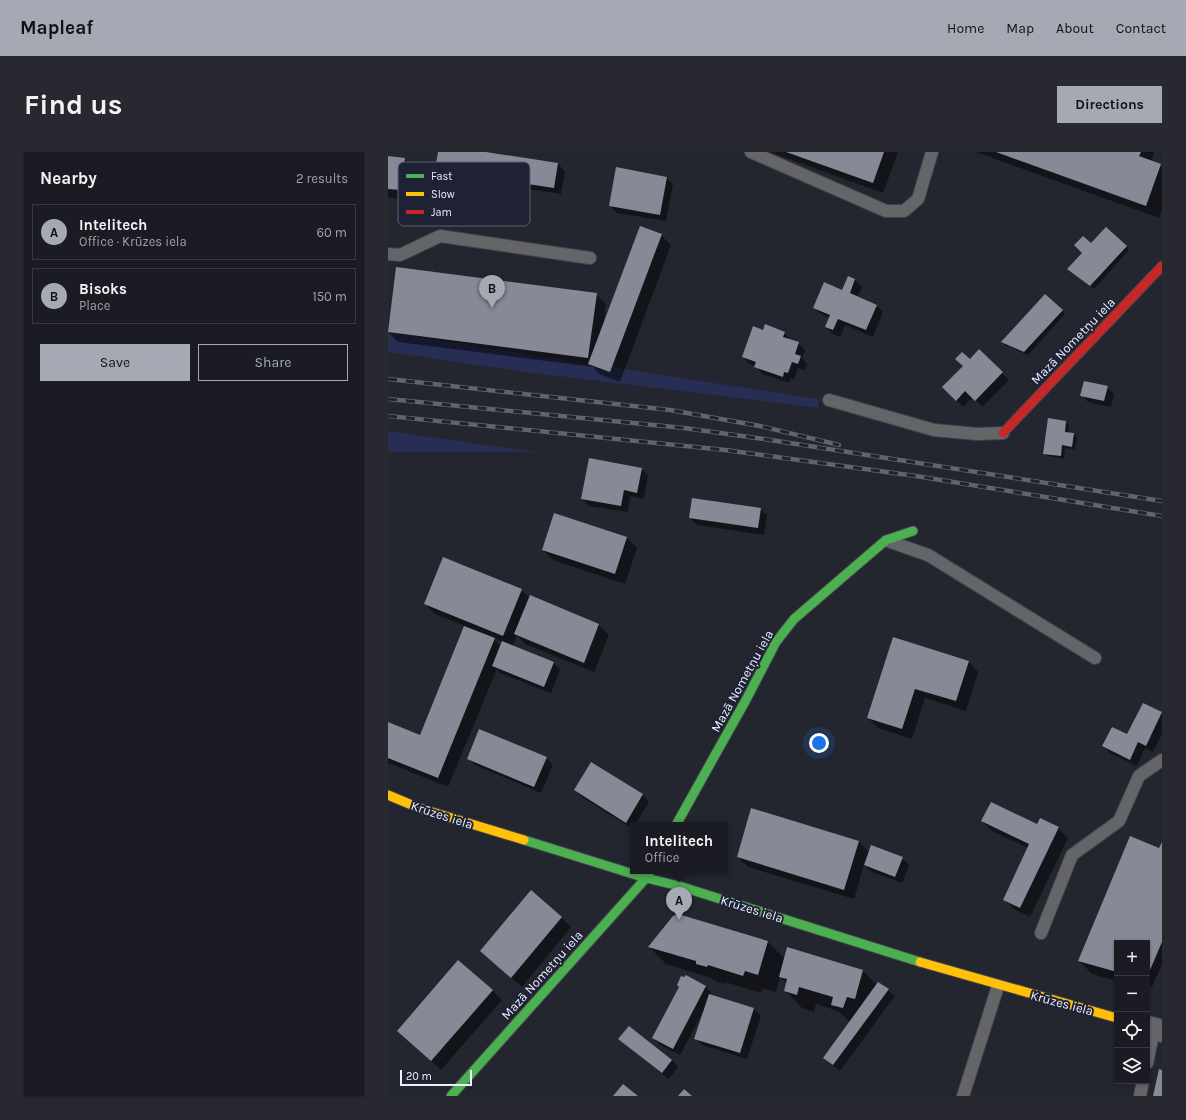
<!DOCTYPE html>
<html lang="en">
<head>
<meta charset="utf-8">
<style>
	:root { --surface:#1b1c23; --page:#282930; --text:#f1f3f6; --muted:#a0a1a6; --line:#393a41; --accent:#a6a9b4 }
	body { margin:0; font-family:Karla,sans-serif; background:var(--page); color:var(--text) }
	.controls { position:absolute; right:12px; bottom:12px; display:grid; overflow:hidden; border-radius:0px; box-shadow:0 1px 3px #0004 }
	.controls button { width:36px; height:36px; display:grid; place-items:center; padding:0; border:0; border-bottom:1px solid var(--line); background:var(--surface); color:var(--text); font:20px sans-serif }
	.scale { position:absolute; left:12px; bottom:10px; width:72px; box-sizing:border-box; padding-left:4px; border:2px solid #eceffc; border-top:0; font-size:11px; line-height:14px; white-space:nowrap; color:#eceffc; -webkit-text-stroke:3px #1f2234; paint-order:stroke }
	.you { position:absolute; left:431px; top:591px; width:14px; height:14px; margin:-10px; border:3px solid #fff; border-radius:50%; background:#1a73e8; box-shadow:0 0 0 6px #1a73e833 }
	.badge { display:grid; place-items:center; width:26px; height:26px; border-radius:50%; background:var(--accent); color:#111; font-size:13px; font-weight:700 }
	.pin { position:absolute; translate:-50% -33px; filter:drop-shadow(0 1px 2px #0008) }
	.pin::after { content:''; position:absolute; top:21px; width:14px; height:12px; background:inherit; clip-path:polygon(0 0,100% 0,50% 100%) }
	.popup { position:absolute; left:242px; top:670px; width:98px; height:52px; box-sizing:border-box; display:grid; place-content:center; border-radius:0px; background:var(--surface); filter:drop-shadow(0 1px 3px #0005); font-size:13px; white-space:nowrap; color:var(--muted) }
	.popup b { font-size:15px; color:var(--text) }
	.popup::after { content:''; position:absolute; left:50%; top:100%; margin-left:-8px; border:8px solid transparent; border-top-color:var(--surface) }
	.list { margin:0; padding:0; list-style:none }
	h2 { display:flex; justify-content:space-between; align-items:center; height:52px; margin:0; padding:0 16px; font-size:17px }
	h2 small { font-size:13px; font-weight:400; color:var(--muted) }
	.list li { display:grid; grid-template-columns:26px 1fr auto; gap:12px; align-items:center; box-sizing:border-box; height:56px; margin:0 8px 8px; padding:0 8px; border:1px solid var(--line); border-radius:0px }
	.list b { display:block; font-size:15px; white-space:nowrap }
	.list p { margin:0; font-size:13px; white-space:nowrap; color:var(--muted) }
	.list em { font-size:13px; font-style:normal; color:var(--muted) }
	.actions { display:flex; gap:8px; padding:12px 16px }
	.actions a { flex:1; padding:9px 0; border:1px solid var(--accent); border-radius:0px; text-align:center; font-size:14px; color:var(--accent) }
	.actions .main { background:var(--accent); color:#111 }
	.icon { flex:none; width:22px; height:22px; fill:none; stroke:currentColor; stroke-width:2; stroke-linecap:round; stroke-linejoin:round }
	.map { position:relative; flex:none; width:774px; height:944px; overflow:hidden; border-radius:0px }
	header { display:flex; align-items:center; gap:24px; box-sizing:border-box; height:56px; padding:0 20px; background:var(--accent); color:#111 }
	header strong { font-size:19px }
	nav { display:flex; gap:22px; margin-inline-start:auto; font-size:14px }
	.intro { display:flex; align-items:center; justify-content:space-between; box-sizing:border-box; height:96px; padding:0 24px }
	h1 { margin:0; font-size:28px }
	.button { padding:10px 18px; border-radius:0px; background:var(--accent); color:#111; font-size:14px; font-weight:700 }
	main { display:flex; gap:24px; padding:0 24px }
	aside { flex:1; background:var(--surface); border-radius:0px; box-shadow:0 1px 3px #0004 }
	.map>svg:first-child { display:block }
	.green { fill:#282d54 }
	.shadow { fill:#0007; fill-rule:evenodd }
	.building { fill:#868996 }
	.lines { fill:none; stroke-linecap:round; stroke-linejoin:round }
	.lane-casing { stroke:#41434b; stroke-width:14 }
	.street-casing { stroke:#41434b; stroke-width:24 }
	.fast-casing { stroke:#41434b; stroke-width:11 }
	.slow-casing { stroke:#41434b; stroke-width:11 }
	.jam-casing { stroke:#41434b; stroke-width:11 }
	.lane { stroke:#646569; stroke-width:12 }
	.street { stroke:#646569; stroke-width:22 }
	.fast { stroke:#4caf50; stroke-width:9 }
	.slow { stroke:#ffc107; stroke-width:9 }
	.jam { stroke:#c62828; stroke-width:9 }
	.rail-casing { stroke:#63646a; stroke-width:4.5 }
	.rail { stroke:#1f2234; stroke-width:3; stroke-dasharray:9; stroke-linecap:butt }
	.labels { text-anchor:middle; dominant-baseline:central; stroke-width:4; stroke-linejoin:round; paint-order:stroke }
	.street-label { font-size:13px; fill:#eceffc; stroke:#1f2234 }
	.key { fill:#1f2234; stroke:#5c6070; stroke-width:1 }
	.key-label { font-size:11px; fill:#eceffc }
</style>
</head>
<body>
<header>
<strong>Mapleaf</strong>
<nav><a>Home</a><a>Map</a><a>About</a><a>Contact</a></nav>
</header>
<div class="intro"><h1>Find us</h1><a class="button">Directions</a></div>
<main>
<aside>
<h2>Nearby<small>2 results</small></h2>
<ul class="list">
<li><span class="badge">A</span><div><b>Intelitech</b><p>Office · Krūzes iela</p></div><em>60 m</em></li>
<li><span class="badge">B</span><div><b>Bisoks</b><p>Place</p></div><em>150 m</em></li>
</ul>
<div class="actions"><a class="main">Save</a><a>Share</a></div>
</aside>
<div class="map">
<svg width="774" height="944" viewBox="0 0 774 944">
	<rect width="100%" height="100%" fill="#24262f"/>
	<g class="green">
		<path d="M0,180L200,212L222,220L225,213L234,217L430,247L431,256L138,220L0,200Z"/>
		<path d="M0,279L141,299L175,300H0Z"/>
	</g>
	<g class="shadow">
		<path d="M51,0H92L170,12L177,19L173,42L88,29L87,28L86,30L55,24L48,18Z"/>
		<path d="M382,0H510L495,41Z"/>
		<path d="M588,0H766L763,10L774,15V58L771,66Z"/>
		<path d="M0,5L16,7L26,17L22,48L0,45Z"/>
		<path d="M278,25L285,32L278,69L229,61L222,54Z"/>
		<path d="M718,76L741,98L706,137L684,120L703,92Z"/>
		<path d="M273,83L283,93L232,230L211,222L205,215L10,190L0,180L208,142L218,152L216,170Z"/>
		<path d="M460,125L467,128L474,135L469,145L489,154L495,160L485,185L457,173L452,185L445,182L438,175L442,166L433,162L426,156L454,139Z"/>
		<path d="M657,144L677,162L640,203L617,193L614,190Z"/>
		<path d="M376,179L396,181L403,188L410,191L417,198L414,206L419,212L417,218L410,216L406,228L403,226L401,231L374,222L368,214L361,212L355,205Z"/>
		<path d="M591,199L621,228L594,255L585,245L575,255L555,235Z"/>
		<path d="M719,235L726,242L723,255L700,250L694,243Z"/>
		<path d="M678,270L681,273L680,281L685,282L689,285L687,298L677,296L676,307L660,304L656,301Z"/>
		<path d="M253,317L260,323L256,347L242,344L240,360L201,354L194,347Z"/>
		<path d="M372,357L379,363L376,383L309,373L302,366Z"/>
		<path d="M167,362L239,386L249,396L237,432L165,408L155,398Z"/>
		<path d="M133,438L142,446V444L211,473L221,483L206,520L137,492L129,484L124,495L166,511L172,518L163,541L112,521L109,517L60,635L0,611V571L33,584L77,474L47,462L37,452ZM105,486L115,490L113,494Z"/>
		<path d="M506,486L580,509L590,520L578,559L537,546L524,587L490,576L480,566Z"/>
		<path d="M755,552L774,562V582L765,600L757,596L749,614L722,601L716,594L740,583Z"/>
		<path d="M80,606H158L165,613L153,641L87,613Z"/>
		<path d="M203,611L255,643L261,650L247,673H245V677L194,645L187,638Z"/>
		<path d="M594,669L670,676L680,686L642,765L626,757L616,747L640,696L604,679Z"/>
		<path d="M470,689L482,701L514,706L521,713L514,731L484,720L476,713L466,747L360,715L350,705Z"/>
		<path d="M774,692V812L764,835L759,834V791H729V829L704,822L691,809Z"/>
		<path d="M173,765L183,775L134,835L93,799Z"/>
		<path d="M380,790L397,807L400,797L475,819L489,833L500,838L507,844L452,919L436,906L462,870L450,859L428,852L426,860L414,856L397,838L399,831L392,825L388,840L374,836L373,841L337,830V832L327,829L323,826L278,812L261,795Z"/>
		<path d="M298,825L318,835L324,842L323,844L366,857L373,864L359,907L314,893L308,886L315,860L292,903L272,893L266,886Z"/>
		<path d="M104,838L114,848L53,918L10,879Z"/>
		<path d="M231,887L284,908L290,915L281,927Z"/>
	</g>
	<g class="building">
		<path d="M50,0H98L170,11L166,36L81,23L82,8L80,24L47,18Z"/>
		<path d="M398,0H496L485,31Z"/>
		<path d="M608,0H753L751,4L773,12L758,54Z"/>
		<path d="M0,4L17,6L12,38L0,37Z"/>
		<path d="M228,15L279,25L272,63L221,54Z"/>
		<path d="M252,74L274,82L222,220L200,212Z"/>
		<path d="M718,75L739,94L702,134L679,117L694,101L686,93L695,84L703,91Z"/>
		<path d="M8,115L209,141L200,206L0,180Z"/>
		<path d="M460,124L467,127L462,141L489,153L478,178L450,167L445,178L437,175L442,163L425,156L436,130L454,138Z"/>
		<path d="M657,142L675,158L636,200L613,190Z"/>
		<path d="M377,172L397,180L395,185L411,190L407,202L413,204L410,212L404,210L400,221L396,220L395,225L366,215L368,210L354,205L365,174L375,178Z"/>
		<path d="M591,197L615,220L587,249L577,239L568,249L554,235L575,214L567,207L574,200L582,207Z"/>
		<path d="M696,229L720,234L716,249L692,244Z"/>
		<path d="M660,266L678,269L677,280L686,281L684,295L674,293L673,304L655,302Z"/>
		<path d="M201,306L254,316L249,341L236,338L233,354L193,347Z"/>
		<path d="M304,346L373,356L370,376L301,366Z"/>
		<path d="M166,361L239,385L227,422L154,398Z"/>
		<path d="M55,405L134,437L115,484L36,452Z"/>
		<path d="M142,443L211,472L196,511L126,482Z"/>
		<path d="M76,474L107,486L50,626L0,606V570L32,583Z"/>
		<path d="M505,485L581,509L568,549L527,537L514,577L479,566Z"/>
		<path d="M114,489L166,510L156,535L104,514Z"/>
		<path d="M755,551L774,560L758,594L750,590L742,608L714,594L724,575L739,582Z"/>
		<path d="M91,577L159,605L146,635L79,607Z"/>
		<path d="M203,610L255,642L238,671L186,638Z"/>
		<path d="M603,650L649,672L652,666L671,675L632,756L615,748L641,692L593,669Z"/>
		<path d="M363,656L471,689L456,738L349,705Z"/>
		<path d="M742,684L771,696L774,690V790L759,825V791H729V820L690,809Z"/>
		<path d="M483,693L515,705L507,725L476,713Z"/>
		<path d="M143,738L174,765L123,826L92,799Z"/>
		<path d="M290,762L380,789L370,823L357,819L355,824L320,813L319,815L308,812V809L260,795L285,764Z"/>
		<path d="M399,795L475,818L467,847L459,845L455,856L443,853L445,845L411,835L409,843L396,839L399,827L391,825Z"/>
		<path d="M70,808L105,838L43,909L9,879Z"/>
		<path d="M298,823L318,834L285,897L264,886L291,835L289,833L293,824L296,825Z"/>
		<path d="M490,830L501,837L445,913L435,906Z"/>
		<path d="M321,842L366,856L352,901L306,887Z"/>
		<path d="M241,874L284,908L274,921L230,887Z"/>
		<path d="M771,917L774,918V944H765Z"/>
		<path d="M235,932L250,944H225Z"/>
		<path d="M296,937L304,944H290Z"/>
	</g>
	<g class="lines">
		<g class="lane-casing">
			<g id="lane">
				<path d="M363,0L498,59H516L530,47L544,0"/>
				<path d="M0,102L12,103L52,84L202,106"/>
				<path d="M441,248L546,278L589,282L615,281"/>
				<path d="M500,389L540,403L707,506"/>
				<path d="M653,781L684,703L731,669L751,624L774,608"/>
				<path d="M759,911L766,877"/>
				<path d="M575,944L610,834"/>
				<path d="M752,944L755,929"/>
			</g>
		</g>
		<g class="street-casing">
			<path id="street" d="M759,875L774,879"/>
		</g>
		<g class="fast-casing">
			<g id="fast">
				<path d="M288,673L359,546L388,490L406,467L498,388L525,379"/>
				<path d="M136,688L258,726L291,734L532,810"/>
				<path d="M63,944L258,726L262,719"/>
			</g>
		</g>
		<g class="slow-casing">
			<g id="slow">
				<path d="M0,643L31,656L136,688"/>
				<path d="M532,810L729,866"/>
			</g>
		</g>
		<g class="jam-casing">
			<path id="jam" d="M615,281L774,114"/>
		</g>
		<use href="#lane" class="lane"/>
		<use href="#street" class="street"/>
		<use href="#fast" class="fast"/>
		<use href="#slow" class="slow"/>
		<use href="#jam" class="jam"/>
		<g class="rail-casing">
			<g id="rail">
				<path d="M0,227L282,258L372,274L451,293"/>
				<path d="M0,247L296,276L376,287L774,349"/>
				<path d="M0,264L337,298L528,324L774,364"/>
			</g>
		</g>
		<use href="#rail" class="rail"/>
	</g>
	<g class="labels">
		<g class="street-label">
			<text transform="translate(685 189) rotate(-46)">Mazā Nometņu iela</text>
			<text transform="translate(354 529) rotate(-61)">Mazā Nometņu iela</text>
			<text transform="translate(54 663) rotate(18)">Krūzes iela</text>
			<text transform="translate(364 757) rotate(17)">Krūzes iela</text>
			<text transform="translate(154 823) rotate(-48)">Mazā Nometņu iela</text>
			<text transform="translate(674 851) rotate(15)">Krūzes iela</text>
		</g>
	</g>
	<rect x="10" y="10" width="132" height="64" rx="6" class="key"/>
	<rect x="18" y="22" width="18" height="4" fill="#4caf50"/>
	<rect x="18" y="40" width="18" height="4" fill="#ffc107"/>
	<rect x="18" y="58" width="18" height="4" fill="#c62828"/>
	<g class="key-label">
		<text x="43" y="28">Fast</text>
		<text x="43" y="46">Slow</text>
		<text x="43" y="64">Jam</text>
	</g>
</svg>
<div class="controls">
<button>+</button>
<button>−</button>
<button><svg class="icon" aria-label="locate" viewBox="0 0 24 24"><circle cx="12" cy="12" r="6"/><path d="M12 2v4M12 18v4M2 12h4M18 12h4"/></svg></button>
<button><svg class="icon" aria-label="layers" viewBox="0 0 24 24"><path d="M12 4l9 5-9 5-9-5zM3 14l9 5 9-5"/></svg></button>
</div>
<div class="scale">20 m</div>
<div class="you"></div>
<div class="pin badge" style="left:291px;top:768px">A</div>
<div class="popup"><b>Intelitech</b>Office</div>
<div class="pin badge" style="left:104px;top:156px">B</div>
</div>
</main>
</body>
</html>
